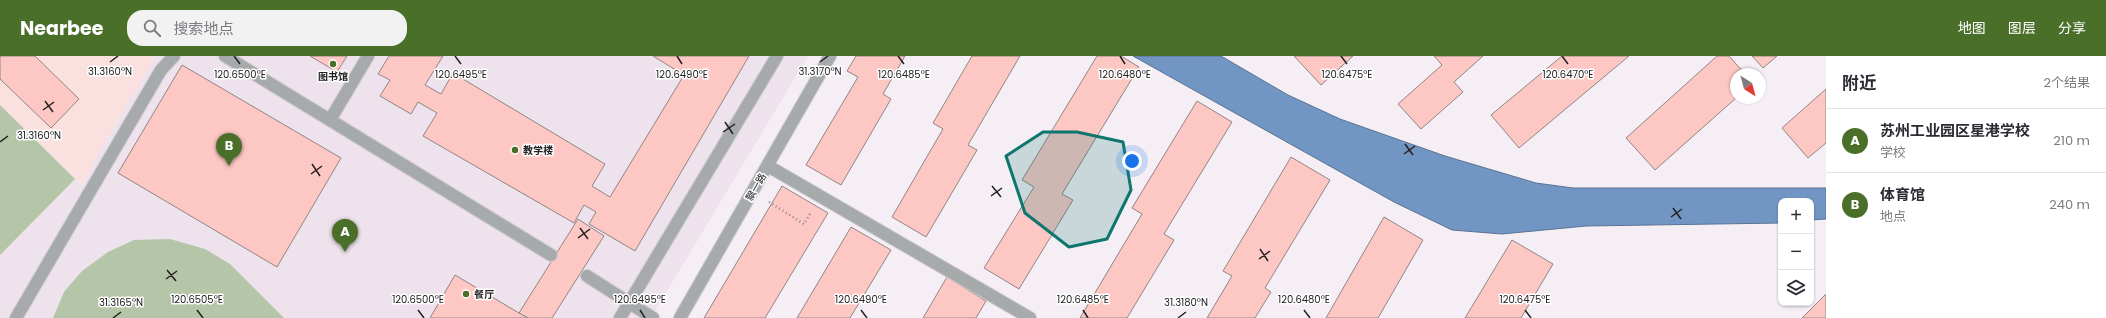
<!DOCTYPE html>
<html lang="zh">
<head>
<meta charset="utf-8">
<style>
	:root { --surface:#fff; --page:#f2f2f3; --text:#2b2b33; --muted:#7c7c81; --line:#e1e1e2; --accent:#4a6f29 }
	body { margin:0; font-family:Poppins,"Noto Sans SC",sans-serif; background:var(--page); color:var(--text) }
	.controls { position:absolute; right:12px; bottom:12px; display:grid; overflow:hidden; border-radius:8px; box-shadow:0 1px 3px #0004 }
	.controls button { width:36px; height:36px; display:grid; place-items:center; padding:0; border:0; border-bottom:1px solid var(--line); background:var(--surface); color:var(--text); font:20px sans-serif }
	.compass { position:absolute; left:1730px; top:12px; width:36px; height:36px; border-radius:50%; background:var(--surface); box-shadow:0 1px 3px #0004; rotate:144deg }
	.you { position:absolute; left:1132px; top:105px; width:14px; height:14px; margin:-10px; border:3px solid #fff; border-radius:50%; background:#1a73e8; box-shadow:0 0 0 6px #1a73e833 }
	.badge { display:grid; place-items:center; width:26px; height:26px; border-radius:50%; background:var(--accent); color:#fff; font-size:13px; font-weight:700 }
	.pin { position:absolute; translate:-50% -33px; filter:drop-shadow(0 1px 2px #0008) }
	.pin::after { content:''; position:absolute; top:21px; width:14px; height:12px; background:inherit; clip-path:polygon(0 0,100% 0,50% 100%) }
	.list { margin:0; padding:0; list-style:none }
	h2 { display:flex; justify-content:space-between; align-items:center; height:52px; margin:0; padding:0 16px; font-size:17px }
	h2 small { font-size:13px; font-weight:400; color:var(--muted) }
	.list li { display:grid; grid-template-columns:26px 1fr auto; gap:12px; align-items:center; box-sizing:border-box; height:64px; padding:0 16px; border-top:1px solid var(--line) }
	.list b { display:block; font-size:15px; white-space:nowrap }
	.list p { margin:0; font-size:13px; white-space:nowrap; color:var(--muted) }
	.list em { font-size:13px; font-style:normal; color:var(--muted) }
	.icon { flex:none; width:22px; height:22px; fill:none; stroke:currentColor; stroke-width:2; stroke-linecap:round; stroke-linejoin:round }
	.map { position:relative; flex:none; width:1826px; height:262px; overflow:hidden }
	header { display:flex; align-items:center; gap:24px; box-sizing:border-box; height:56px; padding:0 20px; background:var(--accent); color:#fff }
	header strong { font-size:19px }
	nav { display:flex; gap:22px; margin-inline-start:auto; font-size:14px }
	.search { width:280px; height:36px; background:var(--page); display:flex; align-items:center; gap:10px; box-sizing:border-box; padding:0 14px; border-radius:16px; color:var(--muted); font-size:15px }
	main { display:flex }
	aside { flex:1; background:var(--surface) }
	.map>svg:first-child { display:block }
	.commercial { fill:#fbe0e0 }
	.built { fill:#eee2ed }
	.green { fill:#b4c6a7 }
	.water { fill:#7296c3; stroke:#5a7393 }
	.building { fill:#fdc7c3; stroke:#8f8685 }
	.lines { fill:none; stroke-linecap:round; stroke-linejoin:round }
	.service-casing { stroke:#cfcacf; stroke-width:14 }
	.minor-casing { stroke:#cfcacf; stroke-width:14 }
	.tertiary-casing { stroke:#cfcacf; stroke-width:14 }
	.path { stroke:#8d898d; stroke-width:2.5; stroke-dasharray:1 3; stroke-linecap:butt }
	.service { stroke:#a6aaab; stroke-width:12 }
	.minor { stroke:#a6aaab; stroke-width:12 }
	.tertiary { stroke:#a6aaab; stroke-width:12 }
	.marked { fill:#0f766e; fill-opacity:0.2; stroke:#0f766e; stroke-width:3; stroke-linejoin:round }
	.ticks { fill:none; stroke:#222022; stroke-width:1.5 }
	.poi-dot { fill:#4a6f29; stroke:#fff; stroke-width:1.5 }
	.labels { text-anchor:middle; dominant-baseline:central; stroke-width:3; stroke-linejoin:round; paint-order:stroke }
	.poi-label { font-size:10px; font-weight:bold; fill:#222022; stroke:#fff; text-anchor:start }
	.street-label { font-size:10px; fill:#222022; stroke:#fff }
	.ticks-label { font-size:10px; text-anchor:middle; fill:#222022; stroke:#fff; stroke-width:3; stroke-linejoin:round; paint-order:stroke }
</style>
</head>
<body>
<header>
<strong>Nearbee</strong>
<div class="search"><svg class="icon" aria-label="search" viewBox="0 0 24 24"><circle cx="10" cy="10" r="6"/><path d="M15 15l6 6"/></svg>搜索地点</div>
<nav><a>地图</a><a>图层</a><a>分享</a></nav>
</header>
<main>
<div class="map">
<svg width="1826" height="262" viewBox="0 0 1826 262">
	<rect width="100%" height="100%" fill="#f5eff5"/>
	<path class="commercial" d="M0,0H156L116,67L82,129L0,49Z"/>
	<path class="built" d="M156,0H808L651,262H0V49L82,129L116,67Z"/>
	<g class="green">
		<path d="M0,49L75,123L0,199Z"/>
		<path d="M170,183L205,193L230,208L284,262H53L64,236L82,215L108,196L134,184Z"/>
	</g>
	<path class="water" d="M1133,0H1221L1288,39L1340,63L1445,100L1536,127L1573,132H1826V163L1811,164V145H1781V167L1586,170L1502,178L1452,174L1394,146Z"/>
	<g class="building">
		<path d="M0,0H35L79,43L51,72L0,23Z"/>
		<path d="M310,0H347L337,16Z"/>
		<path d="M389,0H443L425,29L441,38L453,17L605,108L592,130L610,141L684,19L653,0H749L635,195L589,168L596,156L584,149L574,167L423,80L437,57L418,46L411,58L380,40L390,24L378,18Z"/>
		<path d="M856,0H905L883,38L891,43L841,129L806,109L858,21L847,15Z"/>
		<path d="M972,0H1020L968,89L977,94L926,181L892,161L943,73L933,67Z"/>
		<path d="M1097,0H1121L1139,11L1062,138L1073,144L1019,233L984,212L1034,131L1022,124Z"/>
		<path d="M1294,0H1353L1321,29Z"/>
		<path d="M1434,0H1483L1454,26L1463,36L1421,73L1398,48L1442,9Z"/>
		<path d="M1562,0H1629L1519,92L1491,59Z"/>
		<path d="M1717,0H1729L1745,18H1736V42L1655,114L1626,82Z"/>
		<path d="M1752,0H1777L1763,12Z"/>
		<path d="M182,9L341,102L277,211L118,117Z"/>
		<path d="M1826,33V87L1808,102L1782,72Z"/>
		<path d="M1197,45L1232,66L1164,178L1174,184L1127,262H1080L1142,158L1132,152Z"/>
		<path d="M1291,101L1330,124L1265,232L1271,236L1255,262H1207L1232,220L1223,215Z"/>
		<path d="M782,130L828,157L765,262H704Z"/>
		<path d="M1384,161L1423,184L1378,262H1326Z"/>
		<path d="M578,163L604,180L552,262H528L519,257Z"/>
		<path d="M851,171L891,194L850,262H797Z"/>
		<path d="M1512,184L1553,208L1521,262H1465Z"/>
		<path d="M455,219L519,257L528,262H430Z"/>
		<path d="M947,221L986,245L976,262H923Z"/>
		<path d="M1826,238V262H1802Z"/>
	</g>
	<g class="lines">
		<g class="service-casing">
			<g id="service">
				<path d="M225,0L551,199"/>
				<path d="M330,64L368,0"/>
				<path d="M587,220L653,262"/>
				<path d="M16,262L161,14L174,0"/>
				<path d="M620,262L777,0"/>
			</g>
		</g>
		<g class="minor-casing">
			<path id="minor" d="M768,110L1030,262"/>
		</g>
		<g class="tertiary-casing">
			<path id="tertiary" d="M680,262L830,0"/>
		</g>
		<path class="path" d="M769,146L804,168L811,156"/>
		<use href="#service" class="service"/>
		<use href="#minor" class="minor"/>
		<use href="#tertiary" class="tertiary"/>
	</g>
	<path class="marked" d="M1043,76H1077L1123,86L1131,134L1107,183L1069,191L1025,157L1006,100Z"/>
	<path class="ticks" d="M234,0L240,8M455,0L461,8M677,0L682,8M898,0L904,8M1120,0L1125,8M1341,0L1347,8M1562,0L1568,8M110,6L118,0M820,6L828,0M45,45L53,56M43,54L54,46M725,66L733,78M723,76L735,68M0,86L8,80M1405,88L1413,99M1404,98L1415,90M312,108L320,120M311,118L322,110M992,130L1001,141M991,140L1002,132M1673,152L1681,163M1671,161L1682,153M580,172L588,183M578,182L590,173M1260,193L1268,205M1259,203L1270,195M167,214L176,225M166,223L177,215M197,254L203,262M418,254L424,262M640,254L645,262M861,254L867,262M1083,254L1088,262M1304,254L1310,262M1525,254L1531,262M113,262L121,256M1178,262L1186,256"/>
	<g class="poi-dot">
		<circle cx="333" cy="8" r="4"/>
		<circle cx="515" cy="94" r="4"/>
		<circle cx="466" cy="238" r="4"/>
	</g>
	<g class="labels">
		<g class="poi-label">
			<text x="333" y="20" text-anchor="middle">图书馆</text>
			<text x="523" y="94">教学楼</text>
			<text x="474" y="238">餐厅</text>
		</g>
		<g class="street-label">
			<text transform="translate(756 131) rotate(-60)">飘一路</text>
		</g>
	</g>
	<g class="ticks-label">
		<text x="820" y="19">31.3170°N</text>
		<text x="110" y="19">31.3160°N</text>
		<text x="240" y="22">120.6500°E</text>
		<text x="461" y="22">120.6495°E</text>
		<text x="682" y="22">120.6490°E</text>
		<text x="904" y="22">120.6485°E</text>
		<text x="1125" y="22">120.6480°E</text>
		<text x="1347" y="22">120.6475°E</text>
		<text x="1568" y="22">120.6470°E</text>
		<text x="39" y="83">31.3160°N</text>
		<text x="640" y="247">120.6495°E</text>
		<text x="1304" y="247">120.6480°E</text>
		<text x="1525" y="247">120.6475°E</text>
		<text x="197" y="247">120.6505°E</text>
		<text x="418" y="247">120.6500°E</text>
		<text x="861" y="247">120.6490°E</text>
		<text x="1083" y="247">120.6485°E</text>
		<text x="121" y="250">31.3165°N</text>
		<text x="1186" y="250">31.3180°N</text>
	</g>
</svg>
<div class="controls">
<button>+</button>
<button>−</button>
<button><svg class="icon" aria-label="layers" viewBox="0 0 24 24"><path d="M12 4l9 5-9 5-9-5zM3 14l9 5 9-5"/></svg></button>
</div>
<svg class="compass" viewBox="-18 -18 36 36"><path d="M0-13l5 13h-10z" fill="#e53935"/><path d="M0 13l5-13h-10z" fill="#7c7c81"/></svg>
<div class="you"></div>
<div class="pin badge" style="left:345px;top:196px">A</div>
<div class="pin badge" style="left:229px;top:110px">B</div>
</div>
<aside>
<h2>附近<small>2个结果</small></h2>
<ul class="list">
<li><span class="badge">A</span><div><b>苏州工业园区星港学校</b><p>学校</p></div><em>210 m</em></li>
<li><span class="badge">B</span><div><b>体育馆</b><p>地点</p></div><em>240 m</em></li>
</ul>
</aside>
</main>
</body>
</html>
